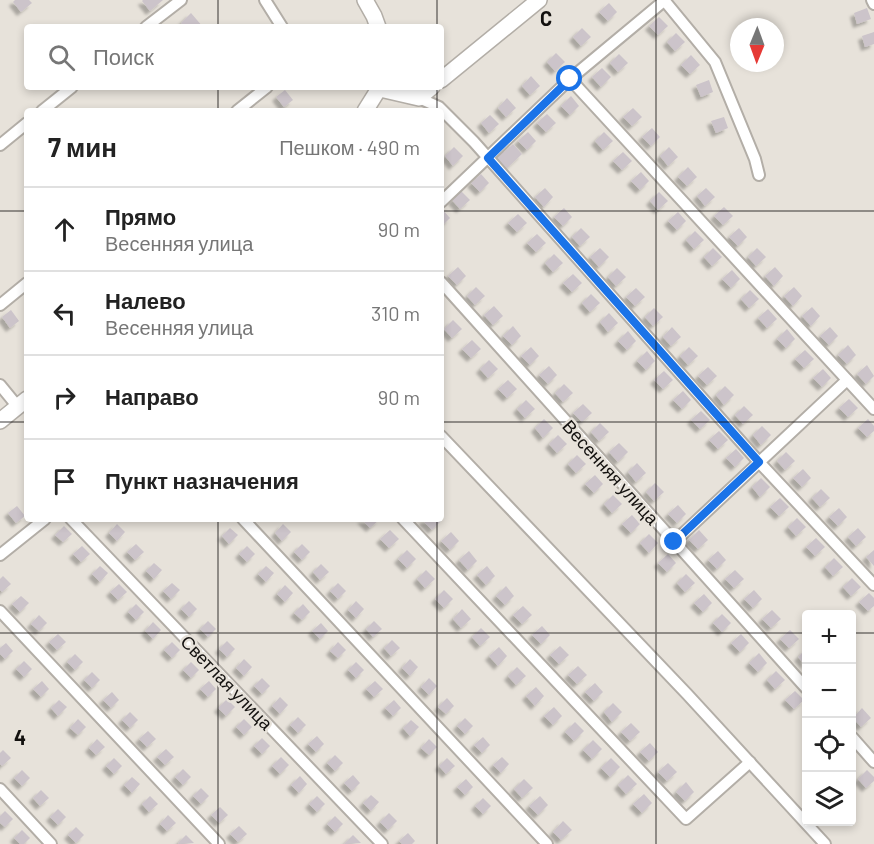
<!DOCTYPE html>
<html lang="ru">
<head>
<meta charset="utf-8">
<style>
	:root { --surface:#fff; --page:#f6f6f6; --text:#222; --muted:#767676; --line:#e0e0e0 }
	body { margin:0; font-family:Barlow,sans-serif; background:var(--page); color:var(--text) }
	.controls { position:absolute; right:18px; bottom:18px; display:grid; overflow:hidden; border-radius:6px; box-shadow:0 3px 9px #0003 }
	.controls button { width:54px; height:54px; display:grid; place-items:center; padding:0; border:0; border-bottom:2px solid var(--line); background:var(--surface); color:var(--text); font:30px sans-serif }
	.compass { position:absolute; left:730px; top:18px; width:54px; height:54px; border-radius:50%; background:var(--surface); box-shadow:0 3px 9px #0003; rotate:181deg }
	.stop { position:absolute; width:18px; height:18px; margin:-14px; border:4px solid #1a73e8; border-radius:50%; background:#fff }
	.stop.end { background:#1a73e8; border-color:#fff; box-shadow:0 2px 6px #0008 }
	.list { margin:0; padding:0; list-style:none }
	h2 { display:flex; justify-content:space-between; align-items:center; height:78px; margin:0; padding:0 24px; font-size:26px }
	h2 small { font-size:20px; font-weight:400; color:var(--muted) }
	.list li { display:grid; grid-template-columns:39px 1fr auto; gap:18px; align-items:center; box-sizing:border-box; height:84px; padding:0 24px; border-top:2px solid var(--line) }
	.list b { display:block; font-size:22px; white-space:nowrap }
	.list p { margin:0; font-size:20px; white-space:nowrap; color:var(--muted) }
	.list em { font-size:20px; font-style:normal; color:var(--muted) }
	.icon { flex:none; width:33px; height:33px; fill:none; stroke:currentColor; stroke-width:2; stroke-linecap:round; stroke-linejoin:round }
	.map { position:relative; flex:none; width:874px; height:844px; overflow:hidden }
	.search { position:absolute; background:var(--surface); box-shadow:0 3px 9px #0003; left:24px; top:24px; width:420px; height:66px; display:flex; align-items:center; gap:15px; box-sizing:border-box; padding:0 21px; border-radius:6px; color:var(--muted); font-size:22px }
	.panel { position:absolute; background:var(--surface); box-shadow:0 3px 9px #0003; left:24px; top:108px; width:420px; height:414px; border-radius:6px }
	.map>svg:first-child { display:block }
	.building { fill:#ccc4ca; filter:url(#shadow) }
	.lines { fill:none; stroke-linecap:round; stroke-linejoin:round }
	.street-casing { stroke:#b3aea7; stroke-width:14 }
	.secondary-casing { stroke:#b3aea7; stroke-width:18 }
	.street { stroke:#fff; stroke-width:10 }
	.secondary { stroke:#fff; stroke-width:15 }
	.route { stroke:#1a73e8; stroke-width:8 }
	.grid { fill:none; stroke:#13110f; stroke-width:1.5; stroke-opacity:0.55 }
	.labels { text-anchor:middle; dominant-baseline:central; stroke-width:5; stroke-linejoin:round; paint-order:stroke }
	.street-label { font-size:18px; fill:#13110f; stroke:#e7e2da }
	.grid-label { font-size:20px; text-anchor:middle; font-weight:bold; fill:#13110f; stroke:#e7e2da; stroke-width:5; stroke-linejoin:round; paint-order:stroke }
</style>
</head>
<body>
<div class="map">
<svg width="874" height="844" viewBox="0 0 874 844">
	<defs>
		<filter id="shadow"><feDropShadow dx="-4" dy="4" stdDeviation="1.5" flood-color="#0004"/></filter>
	</defs>
	<rect width="100%" height="100%" fill="#e7e2da"/>
	<g class="building">
		<path d="M15,0H29L32,3L21,12L13,2Z"/>
		<path d="M143,0H163L150,11L142,1Z"/>
		<path d="M609,3L617,12L608,21L599,12Z"/>
		<path d="M867,8L871,19L857,24L854,13Z"/>
		<path d="M191,13L203,27H185L181,23Z"/>
		<path d="M659,17L668,26L658,35L649,26Z"/>
		<path d="M582,28L591,37L581,46L573,37Z"/>
		<path d="M874,32V44L865,47L862,36Z"/>
		<path d="M676,33L685,42L675,51L667,42Z"/>
		<path d="M556,53L565,62L555,71L547,62Z"/>
		<path d="M619,54L628,63L618,72L610,63Z"/>
		<path d="M691,55L700,65L690,74L681,65Z"/>
		<path d="M602,68L611,77L601,87L592,77Z"/>
		<path d="M531,76L540,86L530,95L522,86Z"/>
		<path d="M709,80L713,92L701,97L696,85Z"/>
		<path d="M285,90L293,100L284,107L276,97Z"/>
		<path d="M571,96L579,106L570,115L561,106Z"/>
		<path d="M507,98L516,108L506,117L498,108Z"/>
		<path d="M633,108L642,117L632,126L623,117Z"/>
		<path d="M547,114L556,123L546,132L537,123Z"/>
		<path d="M490,115L499,124L489,133L481,123Z"/>
		<path d="M724,117L728,128L716,133L711,121Z"/>
		<path d="M652,128L660,137L651,146L642,137Z"/>
		<path d="M528,132L536,141L527,150L518,141Z"/>
		<path d="M604,132L613,141L603,150L595,141Z"/>
		<path d="M513,144L522,154L504,171L492,158L502,149L504,152Z"/>
		<path d="M454,147L463,156L453,166L445,156Z"/>
		<path d="M669,147L678,157L668,166L660,156Z"/>
		<path d="M623,152L632,161L622,170L613,161Z"/>
		<path d="M688,167L697,177L687,186L678,177Z"/>
		<path d="M641,172L649,181L640,190L631,181Z"/>
		<path d="M481,174L489,183L480,192L471,183Z"/>
		<path d="M545,188L553,197L544,207L535,197Z"/>
		<path d="M706,188L715,197L705,206L697,196Z"/>
		<path d="M461,191L470,200L460,209L452,200Z"/>
		<path d="M659,192L668,201L658,210L650,201Z"/>
		<path d="M724,207L733,216L723,225L714,216Z"/>
		<path d="M441,208L450,218L441,227Z"/>
		<path d="M564,208L572,217L563,226L554,217Z"/>
		<path d="M678,212L686,221L677,230L668,221Z"/>
		<path d="M518,214L527,223L517,232L508,223Z"/>
		<path d="M581,228L590,237L580,246L572,237Z"/>
		<path d="M739,228L747,237L738,246L729,237Z"/>
		<path d="M695,231L704,240L694,249L686,240Z"/>
		<path d="M537,234L546,243L536,252L527,243Z"/>
		<path d="M600,248L609,257L599,267L590,257Z"/>
		<path d="M713,248L722,257L712,266L704,257Z"/>
		<path d="M757,248L766,257L756,266L748,257Z"/>
		<path d="M554,254L563,263L553,272L545,263Z"/>
		<path d="M458,267L466,276L457,285L448,276Z"/>
		<path d="M775,267L783,276L774,286L765,276Z"/>
		<path d="M617,268L626,277L616,286L608,277Z"/>
		<path d="M732,270L740,279L731,288L722,279Z"/>
		<path d="M573,274L582,283L572,292L563,283Z"/>
		<path d="M476,287L485,296L475,305L467,296Z"/>
		<path d="M794,287L802,296L793,306L784,296Z"/>
		<path d="M636,288L645,297L635,306L626,297Z"/>
		<path d="M750,290L759,299L749,308L741,299Z"/>
		<path d="M591,294L600,303L590,312L582,303Z"/>
		<path d="M494,306L503,316L493,325L484,315Z"/>
		<path d="M812,307L820,316L811,326L802,316Z"/>
		<path d="M654,308L663,317L653,326L645,317Z"/>
		<path d="M768,309L777,319L767,328L758,318Z"/>
		<path d="M11,310L19,321L10,328L2,317Z"/>
		<path d="M609,313L618,323L608,332L600,322Z"/>
		<path d="M453,320L462,329L452,338L444,329Z"/>
		<path d="M513,326L521,336L512,345L503,336Z"/>
		<path d="M672,327L681,337L671,346L663,337Z"/>
		<path d="M830,327L838,336L829,345L820,336Z"/>
		<path d="M787,329L795,339L786,348L777,339Z"/>
		<path d="M628,331L636,341L627,350L618,341Z"/>
		<path d="M472,340L481,349L471,358L462,349Z"/>
		<path d="M848,345L856,355L847,364L838,355Z"/>
		<path d="M531,347L539,356L530,365L521,356Z"/>
		<path d="M689,347L698,356L688,365L680,356Z"/>
		<path d="M805,350L814,359L804,368L795,359Z"/>
		<path d="M647,351L655,361L646,370L637,361Z"/>
		<path d="M489,360L498,369L488,378L480,369Z"/>
		<path d="M867,365L874,376L866,384L857,374Z"/>
		<path d="M549,366L557,375L548,384L539,375Z"/>
		<path d="M708,367L717,376L707,385L698,376Z"/>
		<path d="M823,369L831,378L822,387L813,378Z"/>
		<path d="M664,371L673,380L663,389L654,380Z"/>
		<path d="M508,380L517,389L507,398L498,389Z"/>
		<path d="M564,384L573,393L563,402L555,393Z"/>
		<path d="M725,386L734,395L724,405L716,395Z"/>
		<path d="M683,391L691,400L682,409L673,400Z"/>
		<path d="M849,399L858,408L848,417L839,408Z"/>
		<path d="M526,400L535,409L525,418L517,409Z"/>
		<path d="M583,404L592,413L582,422L573,413Z"/>
		<path d="M744,406L753,415L743,424L735,415Z"/>
		<path d="M701,411L710,420L700,429L691,420Z"/>
		<path d="M544,419L553,428L543,438L535,428Z"/>
		<path d="M868,419L874,426V431L867,437L858,428Z"/>
		<path d="M600,423L609,432L599,441L591,432Z"/>
		<path d="M762,426L771,435L761,445L753,435Z"/>
		<path d="M719,431L728,440L718,449L709,440Z"/>
		<path d="M558,435L567,444L557,453L549,444Z"/>
		<path d="M619,443L628,452L618,462L609,452Z"/>
		<path d="M736,449L744,458L735,467L726,458Z"/>
		<path d="M786,452L795,461L785,470L777,461Z"/>
		<path d="M577,455L586,464L576,473L568,464Z"/>
		<path d="M637,463L646,473L636,482L628,472Z"/>
		<path d="M803,469L811,478L802,487L793,478Z"/>
		<path d="M595,475L603,484L594,493L585,484Z"/>
		<path d="M761,478L770,487L760,497L752,487Z"/>
		<path d="M655,483L664,492L654,501L646,492Z"/>
		<path d="M821,489L830,498L820,507L812,498Z"/>
		<path d="M613,495L622,504L612,513L604,504Z"/>
		<path d="M780,498L789,507L779,516L770,507Z"/>
		<path d="M678,505L686,514L677,523L668,514Z"/>
		<path d="M17,506L25,516L16,523L8,513Z"/>
		<path d="M839,508L847,517L838,526L829,517Z"/>
		<path d="M632,515L640,524L631,533L622,524Z"/>
		<path d="M797,518L806,527L796,536L788,527Z"/>
		<path d="M361,519H380L370,528Z"/>
		<path d="M425,519H439L441,521L432,530L423,521Z"/>
		<path d="M117,524L125,532L117,541L109,533Z"/>
		<path d="M283,524L291,532L282,541L275,533Z"/>
		<path d="M64,526L72,534L63,542L55,535Z"/>
		<path d="M230,528L238,535L229,544L222,536Z"/>
		<path d="M858,528L866,537L856,546L848,537Z"/>
		<path d="M390,530L399,539L389,548L380,539Z"/>
		<path d="M699,530L708,540L698,549L689,540Z"/>
		<path d="M451,532L459,541L450,550L441,541Z"/>
		<path d="M649,534L658,543L649,553L640,543Z"/>
		<path d="M816,538L825,547L815,556L806,547Z"/>
		<path d="M136,544L144,552L135,560L127,552Z"/>
		<path d="M302,544L310,552L302,560L294,552Z"/>
		<path d="M82,546L90,554L81,562L73,554Z"/>
		<path d="M247,546L255,554L247,562L239,554Z"/>
		<path d="M407,550L416,559L407,568L398,559Z"/>
		<path d="M874,550V566L866,557Z"/>
		<path d="M469,551L477,561L468,570L459,560Z"/>
		<path d="M718,551L726,560L717,569L708,560Z"/>
		<path d="M668,554L676,563L667,572L658,563Z"/>
		<path d="M834,558L843,567L833,576L825,567Z"/>
		<path d="M154,563L162,570L154,579L146,571Z"/>
		<path d="M321,564L329,572L320,580L313,572Z"/>
		<path d="M100,566L108,573L100,582L92,574Z"/>
		<path d="M266,566L274,573L266,582L258,574Z"/>
		<path d="M487,566L495,576L486,585L477,575Z"/>
		<path d="M426,570L435,579L425,588L417,579Z"/>
		<path d="M735,570L744,579L734,588L725,579Z"/>
		<path d="M686,574L695,583L685,592L677,583Z"/>
		<path d="M3,576L11,584L2,592L0,590V579Z"/>
		<path d="M852,578L861,587L851,596L843,587Z"/>
		<path d="M172,583L180,590L171,599L163,591Z"/>
		<path d="M338,583L346,591L338,599L330,591Z"/>
		<path d="M119,584L127,592L118,600L110,592Z"/>
		<path d="M285,585L293,593L285,602L277,594Z"/>
		<path d="M506,586L514,596L505,605L496,596Z"/>
		<path d="M444,590L453,599L444,608L435,599Z"/>
		<path d="M754,590L762,599L753,608L744,599Z"/>
		<path d="M869,593L874,598V606L868,611L859,602Z"/>
		<path d="M704,594L712,603L703,612L694,603Z"/>
		<path d="M21,596L29,603L20,612L12,604Z"/>
		<path d="M189,601L197,609L189,617L181,609Z"/>
		<path d="M356,601L364,609L356,618L348,610Z"/>
		<path d="M136,604L144,612L136,620L128,612Z"/>
		<path d="M303,604L310,612L302,620L294,613Z"/>
		<path d="M523,606L532,615L522,624L513,615Z"/>
		<path d="M462,609L471,619L461,628L453,619Z"/>
		<path d="M772,610L781,619L771,628L762,619Z"/>
		<path d="M722,614L731,623L722,632L713,623Z"/>
		<path d="M39,615L47,623L39,631L31,624Z"/>
		<path d="M208,621L216,629L208,637L200,629Z"/>
		<path d="M374,621L382,629L373,637L366,629Z"/>
		<path d="M153,622L161,630L153,639L145,631Z"/>
		<path d="M321,623L328,631L320,639L312,631Z"/>
		<path d="M542,626L550,635L541,644L532,635Z"/>
		<path d="M481,628L490,637L480,646L472,637Z"/>
		<path d="M790,630L799,639L789,648L780,639Z"/>
		<path d="M58,634L66,642L57,650L49,642Z"/>
		<path d="M741,634L749,643L740,652L731,643Z"/>
		<path d="M392,640L400,648L391,656L384,648Z"/>
		<path d="M227,641L235,649L227,657L219,649Z"/>
		<path d="M172,642L180,650L172,658L164,650Z"/>
		<path d="M338,642L346,650L338,658L330,651Z"/>
		<path d="M6,643L13,651L5,659L0,654V648Z"/>
		<path d="M560,646L569,655L559,664L550,655Z"/>
		<path d="M499,647L507,656L498,666L489,656Z"/>
		<path d="M806,649V666L798,657Z"/>
		<path d="M759,653L767,663L758,672L749,663Z"/>
		<path d="M75,654L83,662L75,670L67,662Z"/>
		<path d="M244,659L252,667L244,676L236,668Z"/>
		<path d="M410,659L418,667L410,676L402,668Z"/>
		<path d="M24,661L32,669L24,677L16,669Z"/>
		<path d="M191,662L199,670L191,678L183,670Z"/>
		<path d="M356,662L364,670L356,678L348,670Z"/>
		<path d="M578,666L587,675L577,684L568,675Z"/>
		<path d="M517,667L526,676L516,685L508,676Z"/>
		<path d="M776,671L785,680L775,689L767,680Z"/>
		<path d="M92,672L100,680L92,688L84,680Z"/>
		<path d="M262,678L270,686L262,694L254,686Z"/>
		<path d="M429,678L437,686L429,695L421,687Z"/>
		<path d="M42,681L49,689L41,697L33,689Z"/>
		<path d="M209,681L216,689L208,697L200,689Z"/>
		<path d="M375,681L383,689L374,697L366,689Z"/>
		<path d="M595,683L603,692L594,701L585,692Z"/>
		<path d="M536,687L544,696L535,706L526,696Z"/>
		<path d="M795,691L804,700L794,709L785,700Z"/>
		<path d="M112,692L119,700L111,708L103,700Z"/>
		<path d="M280,697L288,705L280,714L272,706Z"/>
		<path d="M447,698L454,706L446,714L438,707Z"/>
		<path d="M227,699L235,707L226,716L218,708Z"/>
		<path d="M59,700L67,707L58,716L51,708Z"/>
		<path d="M394,700L401,708L393,716L385,708Z"/>
		<path d="M613,703L622,712L612,722L604,712Z"/>
		<path d="M554,707L562,716L553,725L544,716Z"/>
		<path d="M862,708L871,718L861,727L853,718Z"/>
		<path d="M130,712L138,720L130,728L122,720Z"/>
		<path d="M298,717L306,725L298,733L290,725Z"/>
		<path d="M465,718L473,726L465,734L457,726Z"/>
		<path d="M78,719L86,727L78,735L70,728Z"/>
		<path d="M244,719L252,727L244,735L236,727Z"/>
		<path d="M411,720L419,727L410,736L403,728Z"/>
		<path d="M575,722L584,731L574,741L565,732Z"/>
		<path d="M631,723L640,732L630,741L621,732Z"/>
		<path d="M148,731L156,739L147,747L139,739Z"/>
		<path d="M317,736L324,744L316,752L308,744Z"/>
		<path d="M483,737L490,745L482,753L474,745Z"/>
		<path d="M262,738L270,746L262,754L254,746Z"/>
		<path d="M97,739L105,747L96,755L89,748Z"/>
		<path d="M429,739L437,747L429,755L421,748Z"/>
		<path d="M593,740L602,749L592,759L583,750Z"/>
		<path d="M650,743L658,752L649,761L640,752Z"/>
		<path d="M166,749L174,757L165,765L157,757Z"/>
		<path d="M3,750L11,758L2,766L0,764V753Z"/>
		<path d="M335,755L343,763L335,771L327,763Z"/>
		<path d="M281,757L289,765L280,774L272,766Z"/>
		<path d="M502,757L509,764L501,773L493,765Z"/>
		<path d="M114,758L122,766L114,774L106,766Z"/>
		<path d="M447,758L455,766L446,774L439,766Z"/>
		<path d="M611,758L620,767L610,777L601,768Z"/>
		<path d="M668,763L677,772L667,781L658,772Z"/>
		<path d="M183,769L191,777L183,785L175,777Z"/>
		<path d="M22,770L30,778L22,786L14,778Z"/>
		<path d="M867,770L874,777V781L866,788L858,779Z"/>
		<path d="M353,775L360,783L352,791L344,783Z"/>
		<path d="M628,775L637,784L626,794L618,785Z"/>
		<path d="M300,776L307,784L299,793L291,785Z"/>
		<path d="M132,777L140,784L132,793L124,785Z"/>
		<path d="M466,779L473,787L465,795L457,787Z"/>
		<path d="M524,779L533,788L522,798L514,789Z"/>
		<path d="M686,782L694,792L685,801L676,792Z"/>
		<path d="M201,788L209,796L201,804L193,796Z"/>
		<path d="M41,790L49,798L40,806L33,798Z"/>
		<path d="M644,794L652,803L642,813L633,804Z"/>
		<path d="M371,795L379,802L371,811L363,803Z"/>
		<path d="M150,796L158,804L149,812L142,804Z"/>
		<path d="M317,796L325,804L317,812L309,804Z"/>
		<path d="M540,796L548,805L538,815L529,806Z"/>
		<path d="M483,798L491,806L483,814L475,806Z"/>
		<path d="M220,807L228,815L219,823L211,815Z"/>
		<path d="M58,809L66,817L58,825L50,817Z"/>
		<path d="M5,811L13,819L5,827L0,823V816Z"/>
		<path d="M389,813L397,821L388,830L380,822Z"/>
		<path d="M168,815L176,823L167,831L160,824Z"/>
		<path d="M335,816L343,824L335,832L327,824Z"/>
		<path d="M563,821L572,830L561,840L553,832Z"/>
		<path d="M239,826L247,834L238,842L230,834Z"/>
		<path d="M76,827L84,835L76,843L68,835Z"/>
		<path d="M22,830L30,838L24,844H20L14,838Z"/>
		<path d="M408,833L415,841L412,844H402L399,841Z"/>
		<path d="M186,835L194,843L179,844L178,843Z"/>
		<path d="M353,835L361,843L344,844Z"/>
	</g>
	<g class="lines">
		<g class="street-casing">
			<g id="street">
				<path d="M265,0L282,27"/>
				<path d="M664,0L715,62L755,159L759,175"/>
				<path d="M872,0L874,4"/>
				<path d="M146,27L181,0"/>
				<path d="M570,79L874,409"/>
				<path d="M419,98L439,107L474,142L759,462L874,585"/>
				<path d="M42,111L72,87"/>
				<path d="M237,111L267,87"/>
				<path d="M0,145L27,123"/>
				<path d="M441,202L570,79L665,0"/>
				<path d="M441,282L806,688"/>
				<path d="M0,305L27,283"/>
				<path d="M0,385L18,407"/>
				<path d="M441,436L687,694L825,844"/>
				<path d="M71,519L382,844"/>
				<path d="M243,519L547,844"/>
				<path d="M403,519L686,819L750,762"/>
				<path d="M674,542L847,380"/>
				<path d="M0,555L45,519"/>
				<path d="M0,611L219,844"/>
				<path d="M852,737L874,762"/>
				<path d="M0,789L51,844"/>
			</g>
		</g>
		<g class="secondary-casing">
			<g id="secondary">
				<path d="M365,0L374,16L378,27"/>
				<path d="M441,80L539,0"/>
				<path d="M380,89L419,98L432,87"/>
				<path d="M365,111L380,87"/>
				<path d="M0,421L27,399"/>
			</g>
		</g>
		<use href="#street" class="street"/>
		<use href="#secondary" class="secondary"/>
	</g>
	<g class="lines">
		<path class="route" d="M570,79L488,158L759,462L674,542"/>
	</g>
	<path class="grid" d="M218,0V27M437,0V27M656,0V844M218,87V111M437,87V111M0,211H27M441,211H874M0,422H27M441,422H874M218,519V844M437,519V844M0,633H806M852,633H874"/>
	<g class="labels">
		<g class="street-label">
			<text transform="translate(611 472) rotate(48)">Весенняя улица</text>
			<text transform="translate(227 682) rotate(46)">Светлая улица</text>
		</g>
	</g>
	<g class="grid-label">
		<text x="546" y="26">C</text>
		<text x="20" y="745">4</text>
	</g>
</svg>
<div class="controls">
<button>+</button>
<button>−</button>
<button><svg class="icon" aria-label="locate" viewBox="0 0 24 24"><circle cx="12" cy="12" r="6"/><path d="M12 2v4M12 18v4M2 12h4M18 12h4"/></svg></button>
<button><svg class="icon" aria-label="layers" viewBox="0 0 24 24"><path d="M12 4l9 5-9 5-9-5zM3 14l9 5 9-5"/></svg></button>
</div>
<svg class="compass" viewBox="-18 -18 36 36"><path d="M0-13l5 13h-10z" fill="#e53935"/><path d="M0 13l5-13h-10z" fill="#767676"/></svg>
<div class="stop" style="left:570px;top:79px"></div>
<div class="stop end" style="left:674px;top:542px"></div>
<div class="search"><svg class="icon" aria-label="search" viewBox="0 0 24 24"><circle cx="10" cy="10" r="6"/><path d="M15 15l6 6"/></svg>Поиск</div>
<section class="panel">
<h2>7 мин<small>Пешком · 490 m</small></h2>
<ul class="list">
<li><svg class="icon" aria-label="ahead" viewBox="0 0 24 24"><path d="M12 20V5M6 11l6-6 6 6"/></svg><div><b>Прямо</b><p>Весенняя улица</p></div><em>90 m</em></li>
<li><svg class="icon" aria-label="left" viewBox="0 0 24 24"><path d="M17 20v-9H6M10 6l-5 5 5 5"/></svg><div><b>Налево</b><p>Весенняя улица</p></div><em>310 m</em></li>
<li><svg class="icon" aria-label="right" viewBox="0 0 24 24"><path d="M7 20v-9h11M14 6l5 5-5 5"/></svg><div><b>Направо</b></div><em>90 m</em></li>
<li><svg class="icon" aria-label="arrive" viewBox="0 0 24 24"><path d="M6 21V4h12l-3 4 3 4H6"/></svg><div><b>Пункт назначения</b></div></li>
</ul>
</section>
</div>
</body>
</html>
